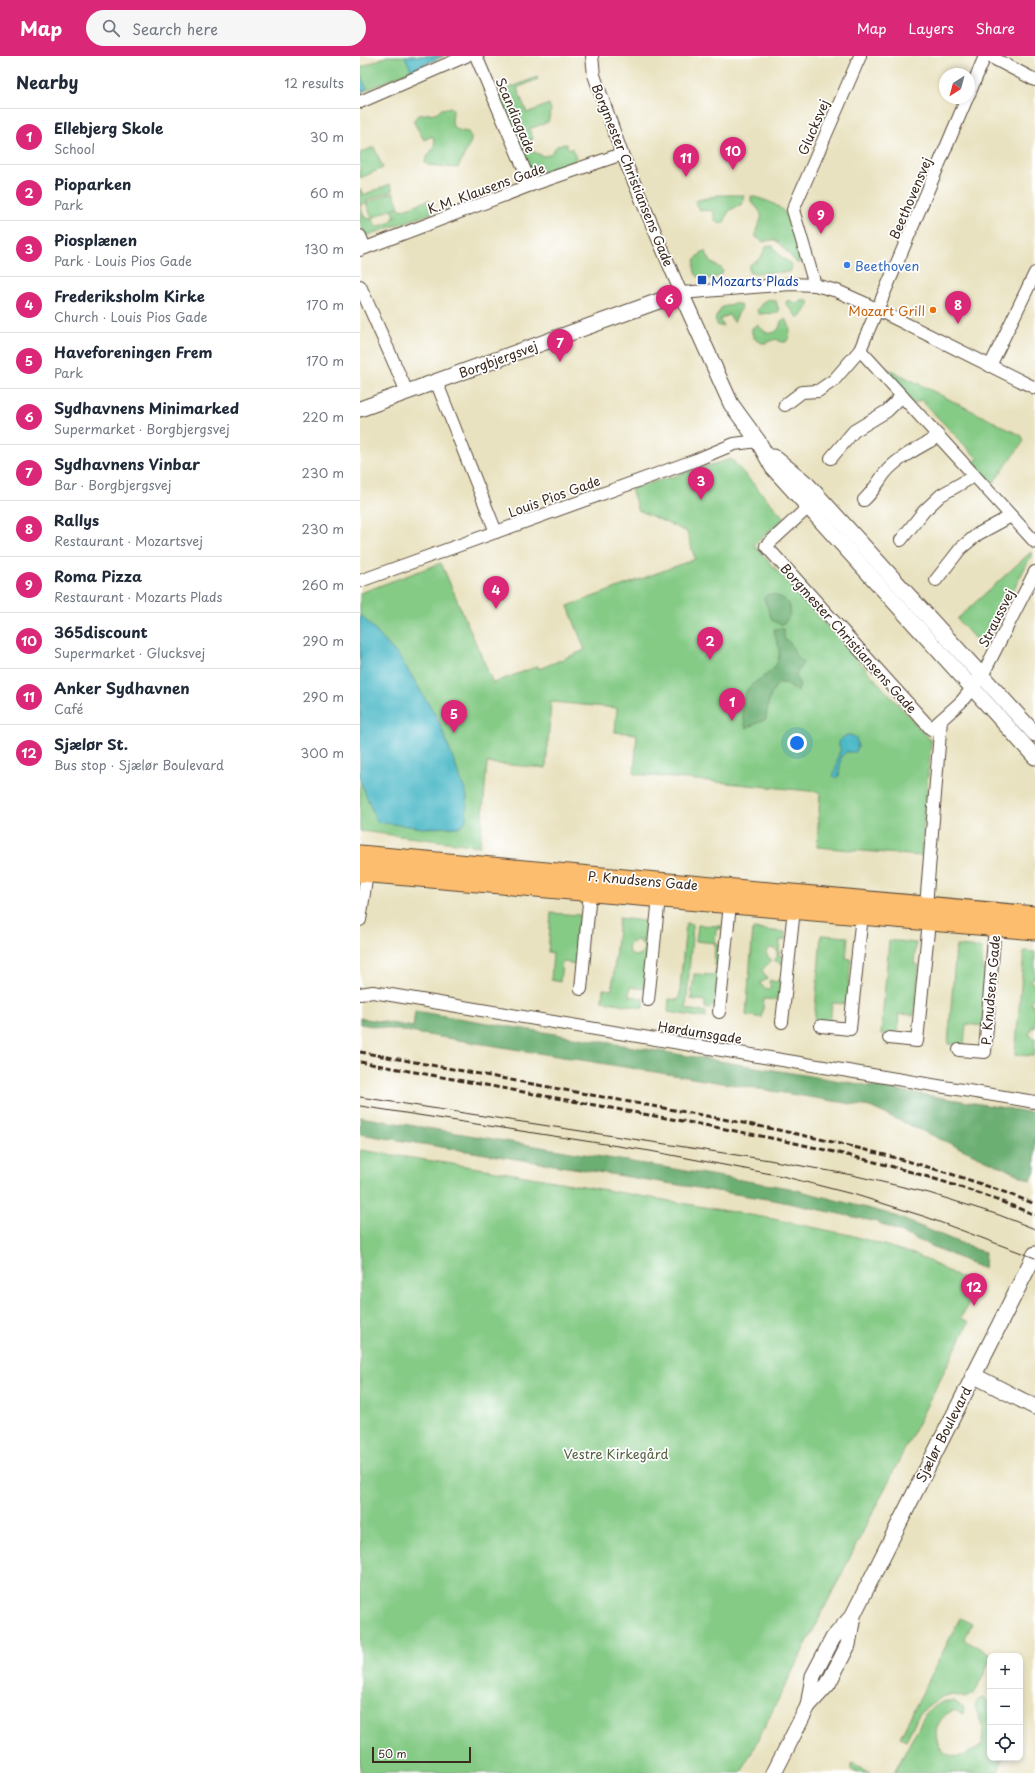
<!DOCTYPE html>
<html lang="en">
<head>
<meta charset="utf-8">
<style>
	:root { --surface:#fff; --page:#f6f6f7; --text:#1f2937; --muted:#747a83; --line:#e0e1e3; --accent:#db2777 }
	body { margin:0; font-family:"Playpen Sans",sans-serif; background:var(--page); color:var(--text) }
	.controls { position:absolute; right:12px; bottom:12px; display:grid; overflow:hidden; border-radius:8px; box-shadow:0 2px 6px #0003 }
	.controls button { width:36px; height:36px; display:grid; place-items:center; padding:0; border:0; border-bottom:1px solid var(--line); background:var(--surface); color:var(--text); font:20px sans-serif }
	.compass { position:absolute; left:579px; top:12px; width:36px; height:36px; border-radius:50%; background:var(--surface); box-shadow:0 2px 6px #0003; rotate:216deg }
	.scale { position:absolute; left:12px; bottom:10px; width:99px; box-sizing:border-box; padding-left:4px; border:2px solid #3b2a1e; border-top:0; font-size:11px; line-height:14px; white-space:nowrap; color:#3b2a1e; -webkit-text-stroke:3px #fff; paint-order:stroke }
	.you { position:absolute; left:437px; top:687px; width:14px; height:14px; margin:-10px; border:3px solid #fff; border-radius:50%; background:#1a73e8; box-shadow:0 0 0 6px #1a73e833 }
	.badge { display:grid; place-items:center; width:26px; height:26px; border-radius:50%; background:var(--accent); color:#fff; font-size:13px; font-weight:700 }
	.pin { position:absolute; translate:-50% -33px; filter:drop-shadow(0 1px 2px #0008) }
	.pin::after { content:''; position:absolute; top:21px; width:14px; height:12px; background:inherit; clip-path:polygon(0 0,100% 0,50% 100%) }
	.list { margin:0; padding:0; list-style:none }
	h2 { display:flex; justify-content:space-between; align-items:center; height:52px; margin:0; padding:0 16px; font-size:17px }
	h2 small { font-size:13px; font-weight:400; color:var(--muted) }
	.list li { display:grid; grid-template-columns:26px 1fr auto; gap:12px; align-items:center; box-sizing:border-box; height:56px; padding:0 16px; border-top:1px solid var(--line) }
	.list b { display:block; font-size:15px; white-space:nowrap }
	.list p { margin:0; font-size:13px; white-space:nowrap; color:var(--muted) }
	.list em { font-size:13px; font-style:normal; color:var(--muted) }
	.icon { flex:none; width:22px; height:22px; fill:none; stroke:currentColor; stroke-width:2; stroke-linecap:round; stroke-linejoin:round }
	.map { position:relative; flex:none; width:675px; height:1717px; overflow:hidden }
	header { display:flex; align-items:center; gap:24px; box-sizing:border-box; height:56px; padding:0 20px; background:var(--accent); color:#fff }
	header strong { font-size:19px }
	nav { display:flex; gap:22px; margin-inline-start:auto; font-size:14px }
	.search { width:280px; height:36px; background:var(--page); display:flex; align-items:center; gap:10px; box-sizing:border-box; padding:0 14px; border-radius:22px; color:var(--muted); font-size:15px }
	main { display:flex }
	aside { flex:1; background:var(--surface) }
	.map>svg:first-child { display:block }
	.green { fill:#85cb86; stroke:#607a52 }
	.forest { fill:#6caf73; stroke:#546c48 }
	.water { fill:#4db9c8; stroke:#447273 }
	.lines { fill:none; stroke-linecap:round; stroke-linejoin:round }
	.minor-casing { stroke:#554636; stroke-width:14 }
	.tertiary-casing { stroke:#554636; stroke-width:17 }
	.primary-casing { stroke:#554636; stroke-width:21 }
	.minor { stroke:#fff; stroke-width:12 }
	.tertiary { stroke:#fff; stroke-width:15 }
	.primary { stroke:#fcbd6e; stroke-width:19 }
	.tram { stroke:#3b2a1e; stroke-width:1 }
	.rail { stroke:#3b2a1e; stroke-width:3; stroke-dasharray:6 3; stroke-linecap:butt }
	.shop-dot { fill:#3f7fe0; stroke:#fff; stroke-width:1.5 }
	.transit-dot { fill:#1a4fb4; stroke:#fff; stroke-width:1.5 }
	.food-dot { fill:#e8710a; stroke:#fff; stroke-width:1.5 }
	.labels { text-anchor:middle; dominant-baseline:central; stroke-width:3.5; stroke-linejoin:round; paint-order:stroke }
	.street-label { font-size:13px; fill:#3b2a1e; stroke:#fff }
	.shop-label { font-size:13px; fill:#366cbe; stroke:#fff; text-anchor:start }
	.transit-label { font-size:13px; fill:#164399; stroke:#fff; text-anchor:start }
	.food-label { font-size:13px; fill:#c56008; stroke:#fff; text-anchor:end }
	.park-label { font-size:13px; fill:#556242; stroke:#fff }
</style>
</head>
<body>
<header>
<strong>Map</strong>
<div class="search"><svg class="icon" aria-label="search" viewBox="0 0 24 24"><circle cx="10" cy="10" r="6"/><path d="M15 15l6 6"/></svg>Search here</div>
<nav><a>Map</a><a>Layers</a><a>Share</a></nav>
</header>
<main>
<aside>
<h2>Nearby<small>12 results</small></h2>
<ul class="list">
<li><span class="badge">1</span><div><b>Ellebjerg Skole</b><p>School</p></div><em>30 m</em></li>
<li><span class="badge">2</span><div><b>Pioparken</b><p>Park</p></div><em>60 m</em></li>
<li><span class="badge">3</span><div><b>Piosplænen</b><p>Park · Louis Pios Gade</p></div><em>130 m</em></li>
<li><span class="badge">4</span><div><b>Frederiksholm Kirke</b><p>Church · Louis Pios Gade</p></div><em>170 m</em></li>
<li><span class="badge">5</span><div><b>Haveforeningen Frem</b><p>Park</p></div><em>170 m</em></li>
<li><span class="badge">6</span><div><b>Sydhavnens Minimarked</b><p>Supermarket · Borgbjergsvej</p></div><em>220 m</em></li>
<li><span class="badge">7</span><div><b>Sydhavnens Vinbar</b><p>Bar · Borgbjergsvej</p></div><em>230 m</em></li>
<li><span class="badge">8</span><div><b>Rallys</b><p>Restaurant · Mozartsvej</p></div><em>230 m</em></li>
<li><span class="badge">9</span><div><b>Roma Pizza</b><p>Restaurant · Mozarts Plads</p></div><em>260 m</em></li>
<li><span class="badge">10</span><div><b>365discount</b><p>Supermarket · Glucksvej</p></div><em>290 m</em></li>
<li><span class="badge">11</span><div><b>Anker Sydhavnen</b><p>Café</p></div><em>290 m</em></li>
<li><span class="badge">12</span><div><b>Sjælør St.</b><p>Bus stop · Sjælør Boulevard</p></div><em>300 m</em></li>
</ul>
</aside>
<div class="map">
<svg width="675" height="1717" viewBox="0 0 675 1717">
	<rect width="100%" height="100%" fill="#fff"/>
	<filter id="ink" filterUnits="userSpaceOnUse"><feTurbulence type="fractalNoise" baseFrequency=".025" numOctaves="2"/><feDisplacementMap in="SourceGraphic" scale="8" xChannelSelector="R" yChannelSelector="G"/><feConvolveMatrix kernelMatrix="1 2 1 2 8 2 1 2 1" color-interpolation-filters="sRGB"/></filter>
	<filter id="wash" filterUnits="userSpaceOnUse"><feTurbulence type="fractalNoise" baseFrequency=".012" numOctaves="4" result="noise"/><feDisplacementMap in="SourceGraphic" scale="16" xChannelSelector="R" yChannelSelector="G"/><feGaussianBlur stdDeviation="0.9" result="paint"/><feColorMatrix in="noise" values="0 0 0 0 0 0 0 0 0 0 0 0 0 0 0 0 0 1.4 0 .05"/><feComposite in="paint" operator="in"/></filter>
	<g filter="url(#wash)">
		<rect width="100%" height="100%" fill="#e9e2c0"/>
		<g class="green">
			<path d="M27,0H84L0,37V12Z"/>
			<path d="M177,21L178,23L157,32L167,57L189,48L191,54L188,66L169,73L173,82L170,87L171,92L162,96L137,37Z"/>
			<path d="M91,51L93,53C93,68 87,73 108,76L111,81V85L98,112L68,109L65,107C66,97 80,92 72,80L64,84L53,65L58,59L75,57L82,53Z"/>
			<path d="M206,88L209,93L212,92L217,104L173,119L164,99L172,95L183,100L189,99L198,89Z"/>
			<path d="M14,91L23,112L0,122V97Z"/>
			<path d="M30,128L33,134L8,144L0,150L5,162L12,163L17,171L31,166L35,159L32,154L39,151L41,154L69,144L74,156L6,180L0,167V132L3,139Z"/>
			<path d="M33,136L39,150L12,162L6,147Z"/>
			<path d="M359,139H384L382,148C372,153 367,154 365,165L361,168L355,165L353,155L340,154L335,145Z"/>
			<path d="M391,140C405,144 418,147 427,159L442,206L437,207L417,185L412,184L403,186L396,181C394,164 412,164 391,146Z"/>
			<path d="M407,190H413L420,200L430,207L432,211L430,216L390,217C386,206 394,209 400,202C403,199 404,194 407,190Z"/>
			<path d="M345,195L351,206L362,213L363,216C360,221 357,221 352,222C337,225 332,218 335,204L342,196Z"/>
			<path d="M408,243L416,245L419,255L416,257L399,258L397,254L403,246Z"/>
			<path d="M428,244L436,247L446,244L449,246V249L441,260L437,261L426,248V246Z"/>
			<path d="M374,247L380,249L381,252L374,266L369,259L360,263L363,270H358L355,263L361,252Z"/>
			<path d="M424,263L427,265C431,271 431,280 426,286H421L416,283C413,284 410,286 406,287C398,288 390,281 392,272L397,269L407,277C416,278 420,273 421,265Z"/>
			<path d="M520,311L533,315L662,380L664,385L633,427L621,417L623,415L618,411L615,413L610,408L618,403L561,344L554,348Z"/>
			<path d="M371,403L424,462L394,489L571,685L561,800L457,791L460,736L274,718L277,678L255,676L257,652L191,646L186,712L127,707L120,790L0,775V537L81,507L133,627L178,610L179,613L225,594L208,550L335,503L327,476L278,454L271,433Z"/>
			<path d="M671,496V500L627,585L618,586L597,563Z"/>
			<path d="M191,857L220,859L219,864L222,865V868L218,867L215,883L220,884L218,908L202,906L200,926L191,924L193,897L188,896Z"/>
			<path d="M259,862L285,865L283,885L288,886V892H284L282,887L277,884L271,887L268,890L269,896L274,900L281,899L284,894L288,895L284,933L270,931L269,940L283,942V952L242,945L243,933L252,934Z"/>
			<path d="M326,867L333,868L326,953L346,956V962L308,956L309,943L319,944Z"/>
			<path d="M338,869L362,870L361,873H356L355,887L336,885Z"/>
			<path d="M393,873L425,876V884H420L419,899L423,900L422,908L414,904L417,901V894L410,892L406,896L408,901L412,904L402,914L407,923L400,927L401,929L405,932L409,933L411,931L409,926L410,924L416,926L421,923L419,944L404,943L402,962L386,959Z"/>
			<path d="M461,879L488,881L486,902L491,903L487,948L472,947L470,967L454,966Z"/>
			<path d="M529,884L556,887L554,908L559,909L554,959L539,958L537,978H521Z"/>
			<path d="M355,888L360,889L358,909H354Z"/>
			<path d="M596,890L622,892V914L626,915L622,970L606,968L604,989L588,988Z"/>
			<path d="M664,895L675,896V921L671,924L675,931V941L670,945L675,952V972L672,971L669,979L675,982V997L673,1000L655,999Z"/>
			<path d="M356,913H358L354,949L350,953L345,952V945L331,943L334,918L355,919Z"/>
			<path d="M0,1094L125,1113L413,1163L490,1179L557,1199L617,1230L601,1262L609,1266L381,1717H0Z"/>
			<path d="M600,1562L612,1568L604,1584L633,1599L630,1600V1605L614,1638L606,1642L594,1639L583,1640L561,1656L557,1662L546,1684L540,1681Z"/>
			<path d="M623,1642L630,1647V1702H644L637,1717H534L566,1657L580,1647L586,1645H594L604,1652L603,1658L594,1654C560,1668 580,1715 611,1696C617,1693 619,1692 623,1687L622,1686L623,1672L615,1651L618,1644Z"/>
			<path d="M492,1708L510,1717H497L490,1713Z"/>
		</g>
		<g class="forest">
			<path d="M412,538C417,540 424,542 427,546C434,553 429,565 421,569L412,564L404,542L407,539Z"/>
			<path d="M414,573H424V582L431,588L435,598L443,607L436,618V622L440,629L438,635H436L425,627H418C409,639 408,648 406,663L386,672C369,617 415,630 419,600C421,591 414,581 414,573Z"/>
			<path d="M55,955L675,1057V1115L670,1124L510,1051L0,968V962L53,971Z"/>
			<path d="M0,1061L429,1132L530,1158L625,1197L624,1213L517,1166L419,1145L0,1078Z"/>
		</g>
		<g class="water">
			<path d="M45,0H84L51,14Z"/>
			<path d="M0,18L7,33L0,37Z"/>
			<path d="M0,560H2L41,603L78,663L107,740L106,764L101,771L63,772L17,766L0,724Z"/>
			<path d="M486,679H491L496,682L498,691L496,696H486L481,701L479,720L475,722L473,720C478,711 476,701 481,693L479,690V685Z"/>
		</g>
	</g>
	<g filter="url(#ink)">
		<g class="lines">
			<g class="minor-casing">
				<g id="minor">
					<path d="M116,0L171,129"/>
					<path d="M232,0L234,19L262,98L321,237L431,228L455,229L477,235L504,247L675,332"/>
					<path d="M629,0L675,24"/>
					<path d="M609,38L625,0"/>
					<path d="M607,42L500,294L675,486"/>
					<path d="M0,46L106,0"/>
					<path d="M0,180L5,192"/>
					<path d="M0,194L171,129L262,98"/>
					<path d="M455,229L433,154L500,0"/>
					<path d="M0,230L47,336"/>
					<path d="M630,310L675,217"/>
					<path d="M76,325L136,476"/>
					<path d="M425,349L442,336L458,335L474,324L500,294"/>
					<path d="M471,402L494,375L527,355L542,340"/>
					<path d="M504,444C513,436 518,426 525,417C537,402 562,390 579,380"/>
					<path d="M455,445L406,490L571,673L601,646L622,620L675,516"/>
					<path d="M541,484L564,455L581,439L614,420"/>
					<path d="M576,524L601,492L618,478L651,460"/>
					<path d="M0,525L336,404L374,388L398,385"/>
					<path d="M566,850L581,664"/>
					<path d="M0,864L7,817"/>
					<path d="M221,933L230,836"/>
					<path d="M0,938L13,936L675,1046"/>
					<path d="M288,944L299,842"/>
					<path d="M359,956L370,848"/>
					<path d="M422,966L434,853"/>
					<path d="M461,970L490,973L502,859"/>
					<path d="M529,982L557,985L569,865"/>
					<path d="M599,994L625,996L635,870"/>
				</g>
			</g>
			<g class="tertiary-casing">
				<g id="tertiary">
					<path d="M0,353L321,237L371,348L398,385L413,412L675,701"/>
					<path d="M414,401L447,428L675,678"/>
					<path d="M613,1319L675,1351"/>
					<path d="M448,1650L453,1620L473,1582L493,1559L675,1198"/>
					<path d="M414,1717L448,1650L468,1628L488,1589L493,1560"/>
				</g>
			</g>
			<g class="primary-casing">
				<g id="primary">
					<path d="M0,799L675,860"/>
					<path d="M0,816L675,874"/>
				</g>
			</g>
			<use href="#minor" class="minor"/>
			<use href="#tertiary" class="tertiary"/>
			<use href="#primary" class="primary"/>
			<g class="tram">
				<path d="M0,1041L409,1104L492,1119L569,1137L639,1159L675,1173"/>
				<path d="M0,1050L290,1095L422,1120L496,1139L566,1161L675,1202"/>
			</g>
			<g class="rail">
				<path d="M0,996C94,1013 187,1031 281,1048C415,1072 548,1097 675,1148"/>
				<path d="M0,1006C93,1023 185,1040 278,1057C412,1081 548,1106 675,1159"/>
			</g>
		</g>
	</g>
	<circle class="shop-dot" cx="487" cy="209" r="4"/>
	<rect class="transit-dot" x="337" y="219" width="10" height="10" rx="2"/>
	<circle class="food-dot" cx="573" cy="254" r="4"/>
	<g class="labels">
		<g class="street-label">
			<text transform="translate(156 59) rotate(67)">Scandiagade</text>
			<text transform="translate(453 71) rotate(-67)">Glucksvej</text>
			<text transform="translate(273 119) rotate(68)">Borgmester Christiansens Gade</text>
			<text transform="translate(126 132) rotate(-20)">K.M. Klausens Gade</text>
			<text transform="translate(550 142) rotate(-67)">Beethovensvej</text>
			<text transform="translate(138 303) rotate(-20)">Borgbjergsvej</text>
			<text transform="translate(194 440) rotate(-20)">Louis Pios Gade</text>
			<text transform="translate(636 562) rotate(-63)">Straussvej</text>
			<text transform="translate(489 582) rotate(48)">Borgmester Christiansens Gade</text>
			<text transform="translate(283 824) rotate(5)">P. Knudsens Gade</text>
			<text transform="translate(630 934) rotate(-85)">P. Knudsens Gade</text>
			<text transform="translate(340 976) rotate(9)">Hørdumsgade</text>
			<text transform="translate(583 1378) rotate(-63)">Sjælør Boulevard</text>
		</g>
		<g class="shop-label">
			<text x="495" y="209">Beethoven</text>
		</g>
		<g class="transit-label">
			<text x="351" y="224">Mozarts Plads</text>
		</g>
		<g class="food-label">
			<text x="565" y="254">Mozart Grill</text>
		</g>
		<g class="park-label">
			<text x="256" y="1397">Vestre Kirkegård</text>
		</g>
	</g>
</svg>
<div class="controls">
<button>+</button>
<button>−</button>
<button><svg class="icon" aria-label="locate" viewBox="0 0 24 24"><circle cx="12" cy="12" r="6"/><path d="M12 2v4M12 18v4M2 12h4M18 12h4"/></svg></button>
</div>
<svg class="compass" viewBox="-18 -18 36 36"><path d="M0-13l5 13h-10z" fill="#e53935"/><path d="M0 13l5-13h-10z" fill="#747a83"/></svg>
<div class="scale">50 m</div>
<div class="you"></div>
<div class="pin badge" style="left:372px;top:665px">1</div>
<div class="pin badge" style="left:350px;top:604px">2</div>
<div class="pin badge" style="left:341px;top:444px">3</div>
<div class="pin badge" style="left:136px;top:553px">4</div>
<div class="pin badge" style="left:94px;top:677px">5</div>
<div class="pin badge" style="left:309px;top:262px">6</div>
<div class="pin badge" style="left:200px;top:306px">7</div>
<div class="pin badge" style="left:598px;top:268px">8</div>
<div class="pin badge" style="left:461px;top:178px">9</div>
<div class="pin badge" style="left:373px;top:114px">10</div>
<div class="pin badge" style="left:326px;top:121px">11</div>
<div class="pin badge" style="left:614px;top:1250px">12</div>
</div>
</main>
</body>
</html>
